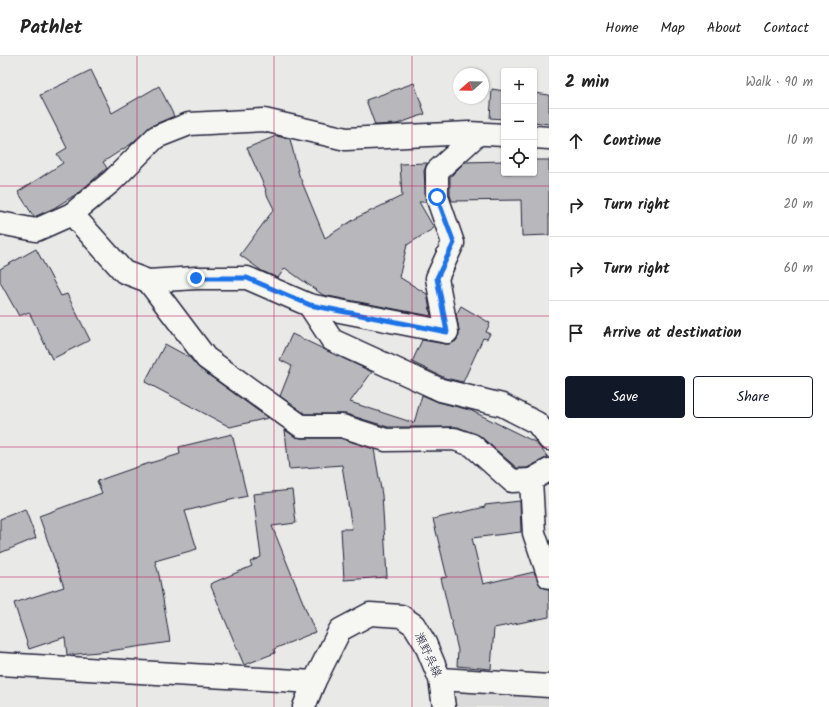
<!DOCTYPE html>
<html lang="en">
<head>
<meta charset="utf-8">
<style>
	:root { --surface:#fff; --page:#f2f2f2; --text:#222; --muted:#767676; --line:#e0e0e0; --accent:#111827 }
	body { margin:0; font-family:Kalam,"Klee One",sans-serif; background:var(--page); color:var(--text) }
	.controls { position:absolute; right:12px; top:12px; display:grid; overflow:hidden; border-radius:4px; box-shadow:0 1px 3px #0004 }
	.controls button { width:36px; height:36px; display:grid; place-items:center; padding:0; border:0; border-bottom:1px solid var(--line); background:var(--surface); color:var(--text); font:20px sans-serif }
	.compass { position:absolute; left:453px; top:12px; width:36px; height:36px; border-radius:50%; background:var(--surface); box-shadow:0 1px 3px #0004; rotate:250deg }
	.stop { position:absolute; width:12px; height:12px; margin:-9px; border:3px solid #1a73e8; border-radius:50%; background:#fff }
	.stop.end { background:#1a73e8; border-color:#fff; box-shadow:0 1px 4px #0008 }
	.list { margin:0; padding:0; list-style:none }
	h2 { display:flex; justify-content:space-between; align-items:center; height:52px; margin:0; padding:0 16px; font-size:17px }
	h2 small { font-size:13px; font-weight:400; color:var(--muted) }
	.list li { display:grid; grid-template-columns:26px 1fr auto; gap:12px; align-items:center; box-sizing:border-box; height:64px; padding:0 16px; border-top:1px solid var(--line) }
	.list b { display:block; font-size:15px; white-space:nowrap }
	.list em { font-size:13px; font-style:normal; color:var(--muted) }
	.actions { display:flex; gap:8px; padding:12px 16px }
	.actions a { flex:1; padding:9px 0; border:1px solid var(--accent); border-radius:4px; text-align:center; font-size:14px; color:var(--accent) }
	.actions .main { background:var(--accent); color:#fff }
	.icon { flex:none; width:22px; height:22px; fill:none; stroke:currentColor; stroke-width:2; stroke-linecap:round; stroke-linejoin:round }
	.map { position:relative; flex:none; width:549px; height:651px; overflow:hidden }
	header { display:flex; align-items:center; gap:24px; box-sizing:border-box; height:56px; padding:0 20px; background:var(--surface); border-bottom:1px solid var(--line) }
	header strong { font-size:19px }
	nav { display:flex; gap:22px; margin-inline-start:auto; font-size:14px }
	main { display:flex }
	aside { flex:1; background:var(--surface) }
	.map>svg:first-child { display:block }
	.built { fill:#dadada }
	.building { fill:#b8b8bc; stroke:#22223b }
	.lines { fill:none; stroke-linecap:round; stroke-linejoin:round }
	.minor-casing { stroke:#22223b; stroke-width:25 }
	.major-casing { stroke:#22223b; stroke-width:25 }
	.minor { stroke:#f6f6f2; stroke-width:22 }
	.major { stroke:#f6f6f2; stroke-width:22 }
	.route { stroke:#1a73e8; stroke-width:5 }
	.grid { fill:none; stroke:#c2185b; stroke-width:1; stroke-opacity:0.55 }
	.labels { text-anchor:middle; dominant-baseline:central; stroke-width:4; stroke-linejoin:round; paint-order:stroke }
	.street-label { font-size:12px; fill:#22223b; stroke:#f6f6f2 }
</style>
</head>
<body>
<header>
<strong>Pathlet</strong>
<nav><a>Home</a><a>Map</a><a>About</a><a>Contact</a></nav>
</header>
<main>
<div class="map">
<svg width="549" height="651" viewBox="0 0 549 651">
	<rect width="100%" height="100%" fill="#e9e9e7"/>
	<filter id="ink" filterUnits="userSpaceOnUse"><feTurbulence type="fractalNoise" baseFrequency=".025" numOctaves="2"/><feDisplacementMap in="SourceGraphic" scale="8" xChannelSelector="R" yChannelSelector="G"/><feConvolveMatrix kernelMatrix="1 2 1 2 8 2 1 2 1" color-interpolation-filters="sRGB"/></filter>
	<g filter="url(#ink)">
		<path class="built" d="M451,629L549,635V651H455Z"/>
		<g class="building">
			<path d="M91,14L112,57L159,30L174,60L151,70L131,88L103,106L107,112L78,137L54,152L34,161L18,136L63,107L57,98L67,92L40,39Z"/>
			<path d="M414,27L425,58L397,68L375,69L366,44Z"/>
			<path d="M492,33L504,35V63L490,62Z"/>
			<path d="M534,37L549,39V68L534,66Z"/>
			<path d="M276,80L290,83L299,119L325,182L358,161L402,140L400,108L427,107L424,115L426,146H419L434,172L407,189L399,221L427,238L431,260L323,239L285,212L278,222L262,215L240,199L274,153L265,135L266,134L247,92Z"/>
			<path d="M534,104H549V179L522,180L521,144L452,145L450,139V121L465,106L504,105V117H534Z"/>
			<path d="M36,193L61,240L67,238L90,284L52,303L29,256L19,260L0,226V213Z"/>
			<path d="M461,250L490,267L486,276L490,278L487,283L483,282L463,326L445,322L412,306L422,284L445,288H451L456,285L459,280V274L456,257H457Z"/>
			<path d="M292,278L372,316L350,346L414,367L422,339L438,346L470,354L535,386L548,401L527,412H517L480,380L458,371H388L346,358H305L280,340L292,310L280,304Z"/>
			<path d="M165,288L189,301L199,312L268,362L230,371L145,326Z"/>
			<path d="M285,374L294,380L301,382H340L374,393L382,439L387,521L344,524L341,473H352L342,409L289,413Z"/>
			<path d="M232,378L247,440L185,455L197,493L155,505L159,519L170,586L109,595L67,599L65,581L29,593L14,547L64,531L39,460L102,437L97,425L137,411L180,398L179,391Z"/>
			<path d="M292,434L296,467L272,470L315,576L274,593L275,597L244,609L210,528L252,510L250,506L261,501L253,438Z"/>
			<path d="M520,445L521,476L472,482L483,528L534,516L541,530L549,533V561L494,572L491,613L457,610L458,594L441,522L447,521L433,463L485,451V449Z"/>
			<path d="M25,453L36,482L0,497V463Z"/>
		</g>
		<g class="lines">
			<g class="minor-casing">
				<g id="minor">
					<path d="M534,81L549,82"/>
					<path d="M72,158L124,216L148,225L196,222H247L309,249L332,284L441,334L502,349L537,367L549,383"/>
					<path d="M0,167L36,174L72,158L112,125L156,81L189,68L264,64L346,83L469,77L504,79"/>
					<path d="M148,225L206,302L301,370H342L386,384L454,383L472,389L512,425L531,424L549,414"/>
					<path d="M309,249L447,276L437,222L453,187L437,141V115L478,78"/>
					<path d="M531,424L534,477L549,521"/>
					<path d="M0,608L314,626"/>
					<path d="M440,623L549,630"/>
				</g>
			</g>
			<g class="major-casing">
				<path id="major" d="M304,651L314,626L340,574L370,558L401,560L414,569L425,587L440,623L444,651"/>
			</g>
			<use href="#minor" class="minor"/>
			<use href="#major" class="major"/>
		</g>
	</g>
	<g class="lines" filter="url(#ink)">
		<path class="route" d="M196,222H247L310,249L447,276L437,222L454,187L437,141"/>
	</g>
	<path class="grid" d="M137,0V651M274,0V651M412,0V651M0,130H549M0,260H549M0,391H549M0,521H549"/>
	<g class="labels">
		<g class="street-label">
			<text transform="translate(428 599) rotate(65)">瀬野呉線</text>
		</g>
	</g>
</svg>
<div class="controls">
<button>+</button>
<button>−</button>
<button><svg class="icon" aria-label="locate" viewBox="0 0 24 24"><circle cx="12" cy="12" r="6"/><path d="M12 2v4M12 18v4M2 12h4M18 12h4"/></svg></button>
</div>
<svg class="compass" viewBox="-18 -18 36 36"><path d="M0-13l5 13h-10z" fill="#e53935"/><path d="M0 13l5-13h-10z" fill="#767676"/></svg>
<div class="stop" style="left:437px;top:141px"></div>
<div class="stop end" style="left:196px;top:222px"></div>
</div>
<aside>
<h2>2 min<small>Walk · 90 m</small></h2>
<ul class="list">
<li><svg class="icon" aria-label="ahead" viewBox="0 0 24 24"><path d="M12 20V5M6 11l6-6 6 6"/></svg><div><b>Continue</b></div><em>10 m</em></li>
<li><svg class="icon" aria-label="right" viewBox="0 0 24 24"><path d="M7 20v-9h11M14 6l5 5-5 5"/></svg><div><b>Turn right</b></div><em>20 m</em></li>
<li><svg class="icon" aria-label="right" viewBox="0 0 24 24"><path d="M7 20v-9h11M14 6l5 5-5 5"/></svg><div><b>Turn right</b></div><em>60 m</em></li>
<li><svg class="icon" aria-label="arrive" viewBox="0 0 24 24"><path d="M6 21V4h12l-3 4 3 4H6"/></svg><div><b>Arrive at destination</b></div></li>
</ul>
<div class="actions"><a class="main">Save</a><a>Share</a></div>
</aside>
</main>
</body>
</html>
